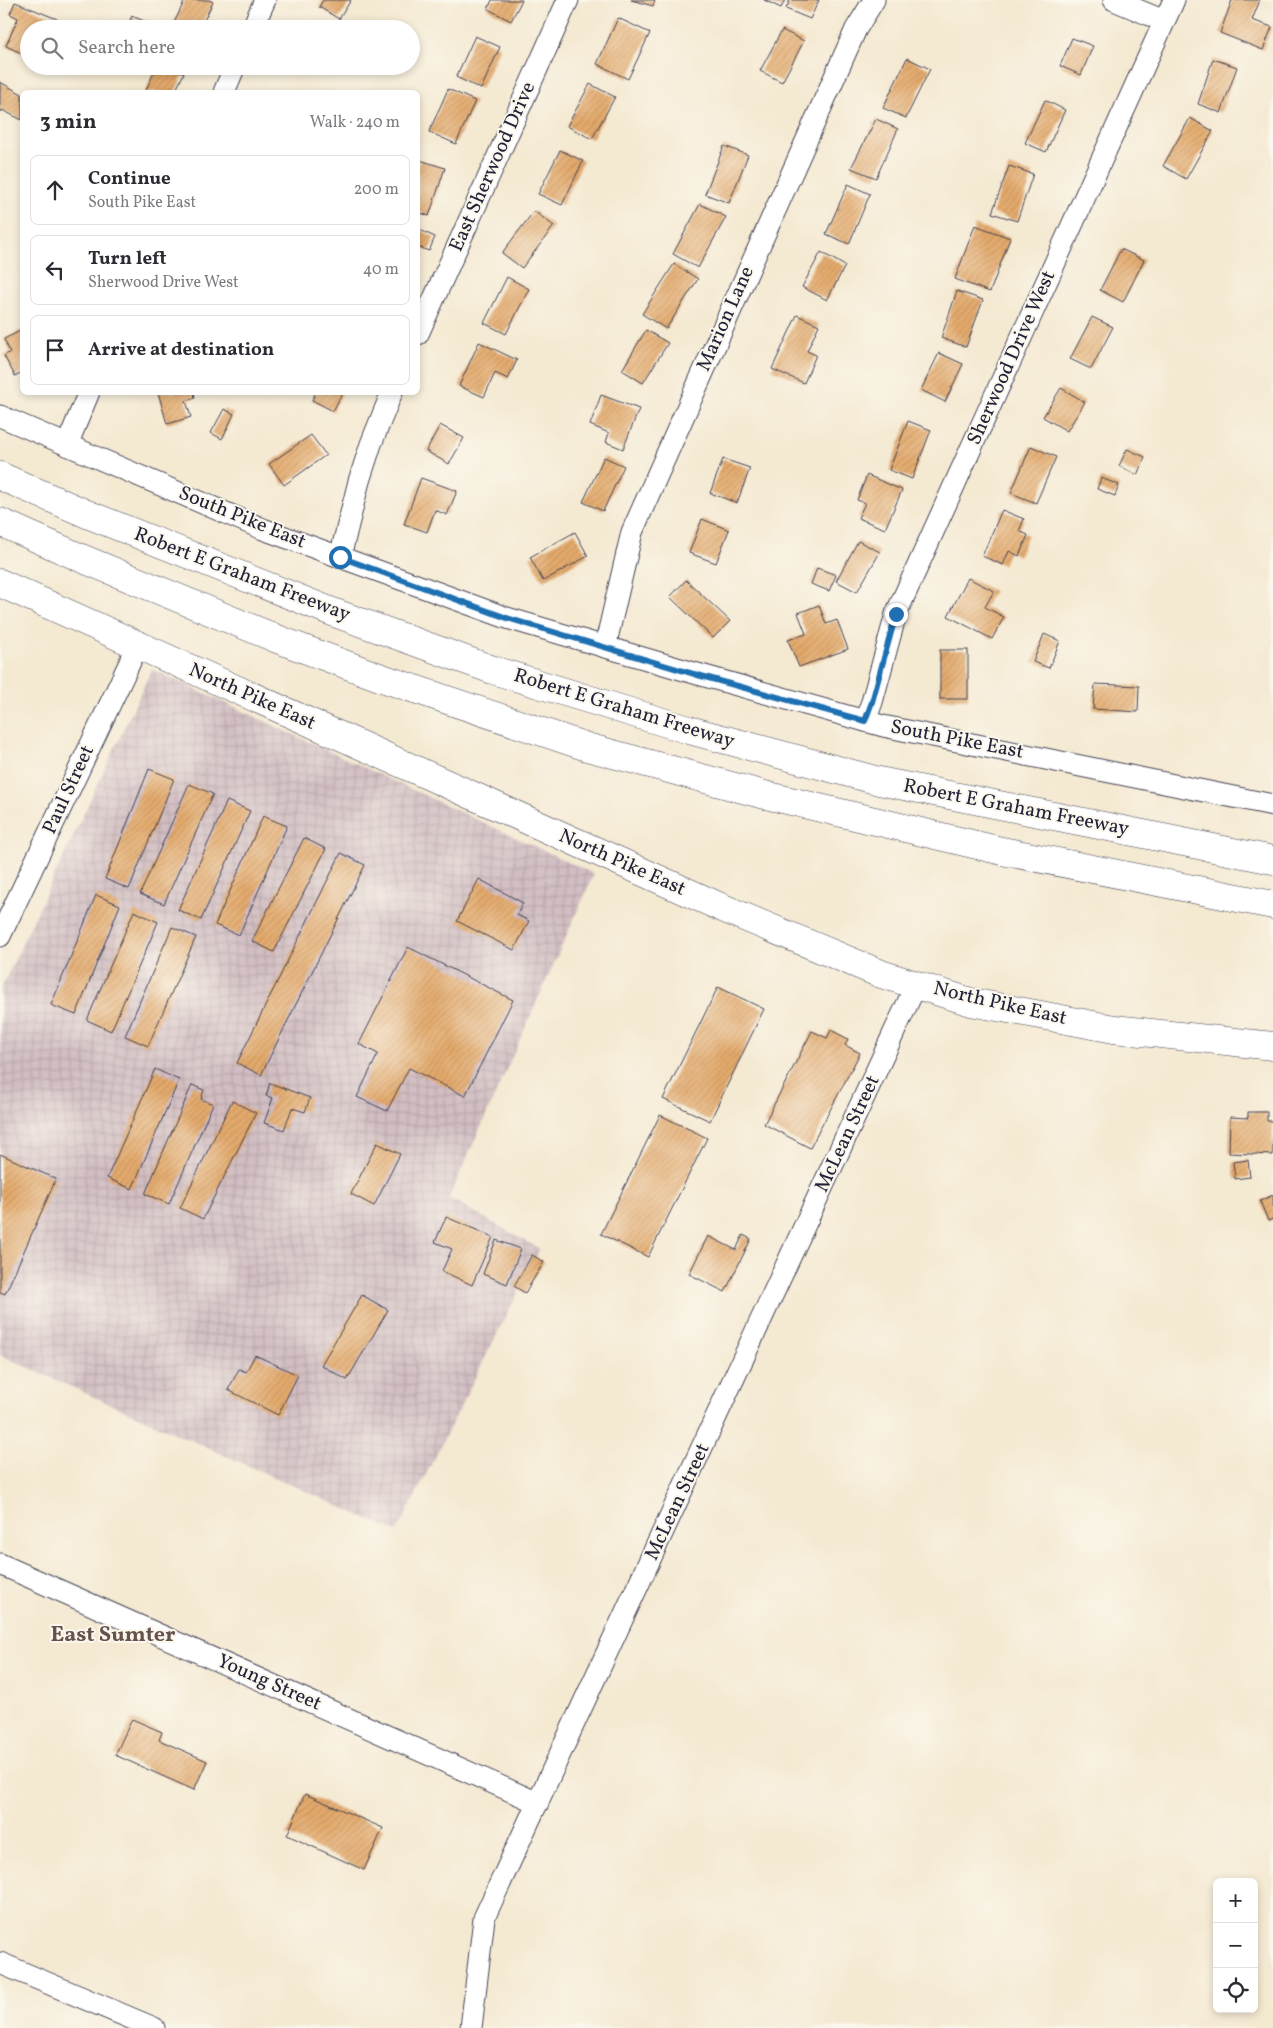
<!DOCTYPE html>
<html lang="en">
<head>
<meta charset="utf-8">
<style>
	:root { --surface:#fff; --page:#f2f2f3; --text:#2b2b33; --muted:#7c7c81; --line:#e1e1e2 }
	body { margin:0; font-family:Vollkorn,serif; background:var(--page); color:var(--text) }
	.controls { position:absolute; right:15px; bottom:15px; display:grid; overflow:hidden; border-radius:8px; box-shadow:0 2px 8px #0003 }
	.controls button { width:45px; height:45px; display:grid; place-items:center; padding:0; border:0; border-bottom:1px solid var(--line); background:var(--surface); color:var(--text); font:25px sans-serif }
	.stop { position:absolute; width:15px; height:15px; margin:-11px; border:4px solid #1f6fb2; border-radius:50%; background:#fff }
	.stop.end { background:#1f6fb2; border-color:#fff; box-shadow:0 1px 5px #0008 }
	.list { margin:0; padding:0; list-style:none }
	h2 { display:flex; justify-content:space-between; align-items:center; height:65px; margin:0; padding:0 20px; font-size:21px }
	h2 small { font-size:16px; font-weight:400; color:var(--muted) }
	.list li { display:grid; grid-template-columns:32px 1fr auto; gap:15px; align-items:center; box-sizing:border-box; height:70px; margin:0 10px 10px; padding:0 10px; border:1px solid var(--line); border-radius:8px }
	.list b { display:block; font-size:19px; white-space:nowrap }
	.list p { margin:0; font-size:16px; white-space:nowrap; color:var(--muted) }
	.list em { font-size:16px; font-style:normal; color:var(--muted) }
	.icon { flex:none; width:28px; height:28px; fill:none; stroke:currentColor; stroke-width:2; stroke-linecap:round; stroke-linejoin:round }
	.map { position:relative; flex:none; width:1273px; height:2028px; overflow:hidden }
	.search { position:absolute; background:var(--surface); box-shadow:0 2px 8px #0003; left:20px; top:20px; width:400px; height:55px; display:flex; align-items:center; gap:12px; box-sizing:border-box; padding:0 18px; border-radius:28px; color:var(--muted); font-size:19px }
	.panel { position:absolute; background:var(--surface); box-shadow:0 2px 8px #0003; left:20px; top:90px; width:400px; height:305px; border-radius:8px }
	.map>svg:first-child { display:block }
	.industrial { fill:url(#industrial-grid) }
	.building { fill:url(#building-hatch) }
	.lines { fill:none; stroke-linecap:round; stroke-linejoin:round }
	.street-casing { stroke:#424052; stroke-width:23 }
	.secondary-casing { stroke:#424052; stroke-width:29 }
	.highway-casing { stroke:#424052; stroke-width:29 }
	.street { stroke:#fff; stroke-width:21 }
	.secondary { stroke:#fff; stroke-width:28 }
	.highway { stroke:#fff; stroke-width:28 }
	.route { stroke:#1f6fb2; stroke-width:6 }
	.labels { text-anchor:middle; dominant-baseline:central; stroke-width:4; stroke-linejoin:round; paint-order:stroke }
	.street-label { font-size:20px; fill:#22223b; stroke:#fbf7ec }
	.quarter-label { font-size:22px; font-weight:bold; fill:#66524c; stroke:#fbf7ec }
</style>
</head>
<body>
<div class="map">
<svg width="1273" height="2028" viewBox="0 0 1273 2028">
	<defs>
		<pattern id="industrial-grid" width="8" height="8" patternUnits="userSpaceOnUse" patternTransform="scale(1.25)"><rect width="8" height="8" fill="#d2bec2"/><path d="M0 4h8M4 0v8" fill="none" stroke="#b4a3a8"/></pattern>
		<pattern id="building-hatch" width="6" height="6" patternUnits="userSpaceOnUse" patternTransform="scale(1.25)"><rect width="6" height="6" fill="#e4aa6c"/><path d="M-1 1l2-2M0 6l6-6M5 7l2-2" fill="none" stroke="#c3925e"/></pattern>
	</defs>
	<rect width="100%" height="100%" fill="#fbf7ec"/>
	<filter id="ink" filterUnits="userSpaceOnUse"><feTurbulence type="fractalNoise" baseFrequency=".02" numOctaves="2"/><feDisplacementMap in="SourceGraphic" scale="10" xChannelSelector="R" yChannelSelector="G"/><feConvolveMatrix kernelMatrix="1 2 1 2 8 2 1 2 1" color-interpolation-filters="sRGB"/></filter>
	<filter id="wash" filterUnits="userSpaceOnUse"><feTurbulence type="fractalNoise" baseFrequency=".0096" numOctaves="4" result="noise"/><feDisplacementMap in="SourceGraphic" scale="20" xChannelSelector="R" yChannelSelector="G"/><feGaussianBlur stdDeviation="1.12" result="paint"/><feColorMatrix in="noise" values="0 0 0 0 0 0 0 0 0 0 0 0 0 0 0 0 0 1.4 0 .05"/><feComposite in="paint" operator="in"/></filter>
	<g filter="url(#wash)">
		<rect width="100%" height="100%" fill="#f4e9d1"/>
		<path class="industrial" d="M152,669L594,874L449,1198L540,1249L397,1532L0,1355V991Z"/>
		<g id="blocks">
			<g class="building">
				<path d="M185,0H209L213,2L200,29H171Z"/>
				<path d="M323,0H351L339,19L319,7Z"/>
				<path d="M492,0H522L511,21L488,9Z"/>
				<path d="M631,0H655L653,6Z"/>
				<path d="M764,0H785L781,8Z"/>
				<path d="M790,0H819L810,19L786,9Z"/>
				<path d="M1232,0H1260L1252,20L1272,27L1263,50L1220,33Z"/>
				<path d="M15,2L57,19L53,29H29L28,56L6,46L18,18L10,14Z"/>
				<path d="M132,16L154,25L153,29L127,28Z"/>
				<path d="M618,18L650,33L628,79L597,64Z"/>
				<path d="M782,30L804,41L782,82L760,71Z"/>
				<path d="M475,36L500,47L481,89L456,77Z"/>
				<path d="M1072,38L1093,46L1081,75L1060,66Z"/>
				<path d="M907,58L930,69L906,118L883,108Z"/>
				<path d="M1213,59L1237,67L1221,113L1198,104Z"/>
				<path d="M149,66H170L184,73L175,92H145L154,72L148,69Z"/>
				<path d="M301,66H320L318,73Z"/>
				<path d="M0,82L22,94V120L2,110L0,113Z"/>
				<path d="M590,84L615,97L592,139L567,126Z"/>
				<path d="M448,89L475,101L456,144L429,132Z"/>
				<path d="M1045,100L1065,110L1046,152L1025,143Z"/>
				<path d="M1190,118L1213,131L1186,179L1163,166Z"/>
				<path d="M876,119L898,129L876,178L851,168Z"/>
				<path d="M724,146L748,155L729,203L705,194Z"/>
				<path d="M560,150L583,161L562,205L538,194Z"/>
				<path d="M420,160L445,168L429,216L418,212V167Z"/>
				<path d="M1009,166L1033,174L1017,221L992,213Z"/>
				<path d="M848,184L870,194L849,244L826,234Z"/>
				<path d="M700,204L726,217L698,268L673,254Z"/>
				<path d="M534,211L554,226L522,268L502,253Z"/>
				<path d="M975,225L1010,238L990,292L955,279Z"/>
				<path d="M418,229L435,237L429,251L418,247Z"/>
				<path d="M1121,249L1144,260L1123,302L1100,290Z"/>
				<path d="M821,252L845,266L827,300L802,287Z"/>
				<path d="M674,264L698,279L666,329L642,314Z"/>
				<path d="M507,277L529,289L506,334L484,323Z"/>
				<path d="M957,291L983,300L966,347L941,338Z"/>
				<path d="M797,315L819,325L807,351L816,355L804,383L772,369Z"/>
				<path d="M1092,317L1113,327L1091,369L1070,359Z"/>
				<path d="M22,330V372L15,376L4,356L10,352L4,339Z"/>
				<path d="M646,330L668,343L643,383L622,370Z"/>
				<path d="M479,342L517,360L508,379L495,373L484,397L459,386Z"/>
				<path d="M939,353L963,364L945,402L921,390Z"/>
				<path d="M1061,388L1085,402L1067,431L1043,417Z"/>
				<path d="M158,392H194L195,398L186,401L191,417L167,424Z"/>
				<path d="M316,392H343L333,411L312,400Z"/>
				<path d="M601,395L639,409L623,449L606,442L609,433L590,425Z"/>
				<path d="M224,409L234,414L222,439L211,433Z"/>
				<path d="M908,421L931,430L912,479L889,470Z"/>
				<path d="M440,425L464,438L449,464L426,451Z"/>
				<path d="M311,435L326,455L284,485L269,464Z"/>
				<path d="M1031,446L1056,457L1036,503L1011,493Z"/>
				<path d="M1127,449L1145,457L1137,475L1119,466Z"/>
				<path d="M604,457L624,466L603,511L583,502Z"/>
				<path d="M723,459L750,468L737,503L710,493Z"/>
				<path d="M867,475L902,490L885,529L858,518L865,503L857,500Z"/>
				<path d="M421,478L457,491L447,515L435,510L427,532L404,524Z"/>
				<path d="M1101,478L1119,485L1115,496L1097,489Z"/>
				<path d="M1002,510L1024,519L1019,531L1028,535L1019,556L1009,551L1003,565L982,556Z"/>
				<path d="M702,519L729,530L716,563L689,553Z"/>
				<path d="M575,532L588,556L543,581L530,557Z"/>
				<path d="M858,541L880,552L857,592L836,581Z"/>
				<path d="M817,568L836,575L829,591L811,584Z"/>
				<path d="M968,578L994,591L985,607L1004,617L992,639L948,616Z"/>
				<path d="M686,580L730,621L713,638L670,597Z"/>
				<path d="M819,605L826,624L837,620L848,649L799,667L788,640L806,634L798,613Z"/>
				<path d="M1044,634L1060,641L1049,668L1033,662Z"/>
				<rect x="940" y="650" width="28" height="49"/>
				<path d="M1095,684L1139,686L1138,712L1093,709Z"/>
				<path d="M149,769L174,779L129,889L105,879Z"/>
				<path d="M189,784L213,794L164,904L140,894Z"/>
				<path d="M227,801L250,811L201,920L178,910Z"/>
				<path d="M263,816L287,826L239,935L215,925Z"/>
				<path d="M304,838L326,849L274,952L252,941Z"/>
				<path d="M341,853L365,865L261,1075L237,1063Z"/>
				<path d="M479,879L523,903L517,915L529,921L514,950L457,921Z"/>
				<path d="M96,895L120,905L76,1015L51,1005Z"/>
				<path d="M134,911L158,922L111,1031L87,1020Z"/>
				<path d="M172,927L196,937L148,1046L125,1036Z"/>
				<path d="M408,947L513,1000L465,1096L409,1068L387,1111L357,1097L378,1054L359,1044Z"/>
				<path d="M718,987L764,1009L710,1121L663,1099Z"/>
				<path d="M831,1030L848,1039L845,1045L860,1053L810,1148L764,1124L812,1031L827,1038Z"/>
				<path d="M155,1069L179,1080L132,1189L107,1178Z"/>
				<path d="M270,1083L310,1098L305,1112L292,1108L284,1130L264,1123L273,1098L266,1096Z"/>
				<path d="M192,1085L204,1090L201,1099L213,1104L169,1204L145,1194Z"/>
				<path d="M232,1101L256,1113L203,1219L180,1208Z"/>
				<path d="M1248,1112H1267V1121H1273V1155L1229,1153L1230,1117L1248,1118Z"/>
				<path d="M660,1115L707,1138L648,1257L601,1234Z"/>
				<path d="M377,1143L400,1154L374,1206L351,1194Z"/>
				<path d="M0,1154L56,1179L5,1294L0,1292Z"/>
				<path d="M1248,1160L1250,1177L1235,1179L1233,1162Z"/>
				<path d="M1273,1195V1219L1268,1221L1260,1201Z"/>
				<path d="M446,1217L493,1237L472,1285L442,1271L452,1249L435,1242Z"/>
				<path d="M743,1235L751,1239L725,1292L689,1274L708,1236L736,1250Z"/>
				<path d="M496,1240L521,1249L507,1284L483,1274Z"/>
				<path d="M532,1255L544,1262L525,1293L514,1286Z"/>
				<path d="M362,1295L388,1310L347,1380L321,1365Z"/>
				<path d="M255,1355L298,1375L278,1415L228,1390L239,1369L246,1372Z"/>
				<path d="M132,1719L162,1732L159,1740L207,1761L194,1790L115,1755Z"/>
				<path d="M305,1794L383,1828L364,1870L287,1835Z"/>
			</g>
		</g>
	</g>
	<g filter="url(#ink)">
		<use href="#blocks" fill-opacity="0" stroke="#424052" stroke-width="1"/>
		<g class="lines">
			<g class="street-casing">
				<g id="street">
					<path d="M1114,0L1164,21"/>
					<path d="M252,29L265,0"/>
					<path d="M224,92L235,66"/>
					<path d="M418,334L568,0"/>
					<path d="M0,416L263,529L507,618L694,673L883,726L1273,805"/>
					<path d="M67,445L89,392"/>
					<path d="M340,557L359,481L371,444L392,392"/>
					<path d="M605,647L632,532L856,29L874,0"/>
					<path d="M865,721L872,702L896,614L1174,0"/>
					<path d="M0,936L130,662L135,644"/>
					<path d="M0,1564L538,1803"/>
					<path d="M0,1963L154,2028"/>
					<path d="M471,2028L484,1918L916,985"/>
				</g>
			</g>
			<g class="secondary-casing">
				<path id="secondary" d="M0,583L725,909L881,974L971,1002L1114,1029L1273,1046"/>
			</g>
			<g class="highway-casing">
				<g id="highway">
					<path d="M0,476L87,514L335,613L493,670L689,730L879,781L1273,860"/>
					<path d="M0,522L81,558L280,640L382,678L587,747L761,794L1002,851L1273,905"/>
				</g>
			</g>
			<use href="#street" class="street"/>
			<use href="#secondary" class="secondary"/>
			<use href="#highway" class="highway"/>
		</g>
	</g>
	<g class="lines" filter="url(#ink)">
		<path class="route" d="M340,557L507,618L694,674L865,721L872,702L896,614"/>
	</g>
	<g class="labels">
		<g class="street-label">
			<text transform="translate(493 167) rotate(-66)">East Sherwood Drive</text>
			<text transform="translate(726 319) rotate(-66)">Marion Lane</text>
			<text transform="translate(1012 358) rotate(-66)">Sherwood Drive West</text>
			<text transform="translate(242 518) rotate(22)">South Pike East</text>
			<text transform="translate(242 575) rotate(21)">Robert E Graham Freeway</text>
			<text transform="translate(252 697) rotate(24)">North Pike East</text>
			<text transform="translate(624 709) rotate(17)">Robert E Graham Freeway</text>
			<text transform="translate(957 740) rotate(11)">South Pike East</text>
			<text transform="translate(69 790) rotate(-65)">Paul Street</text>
			<text transform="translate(1016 808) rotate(11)">Robert E Graham Freeway</text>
			<text transform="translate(622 863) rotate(24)">North Pike East</text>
			<text transform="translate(1000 1004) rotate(13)">North Pike East</text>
			<text transform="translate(848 1134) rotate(-65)">McLean Street</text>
			<text transform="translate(678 1502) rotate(-65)">McLean Street</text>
			<text transform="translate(269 1683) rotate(24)">Young Street</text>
		</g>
		<g class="quarter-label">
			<text x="113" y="1635">East Sumter</text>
		</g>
	</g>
</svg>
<div class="controls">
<button>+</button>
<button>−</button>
<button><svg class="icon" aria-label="locate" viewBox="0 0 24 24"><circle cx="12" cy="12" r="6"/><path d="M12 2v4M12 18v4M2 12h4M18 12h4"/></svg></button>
</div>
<div class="stop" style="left:340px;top:557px"></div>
<div class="stop end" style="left:896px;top:614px"></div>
<div class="search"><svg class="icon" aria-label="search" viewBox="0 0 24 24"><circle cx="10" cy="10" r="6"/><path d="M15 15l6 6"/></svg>Search here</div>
<section class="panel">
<h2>3 min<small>Walk · 240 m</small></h2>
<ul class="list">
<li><svg class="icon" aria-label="ahead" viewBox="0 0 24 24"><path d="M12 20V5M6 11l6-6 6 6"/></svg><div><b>Continue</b><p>South Pike East</p></div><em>200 m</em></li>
<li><svg class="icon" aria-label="left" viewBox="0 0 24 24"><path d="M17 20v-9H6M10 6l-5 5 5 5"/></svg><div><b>Turn left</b><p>Sherwood Drive West</p></div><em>40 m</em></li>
<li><svg class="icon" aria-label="arrive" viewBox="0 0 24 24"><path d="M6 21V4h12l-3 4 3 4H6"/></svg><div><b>Arrive at destination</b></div></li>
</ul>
</section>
</div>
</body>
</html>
